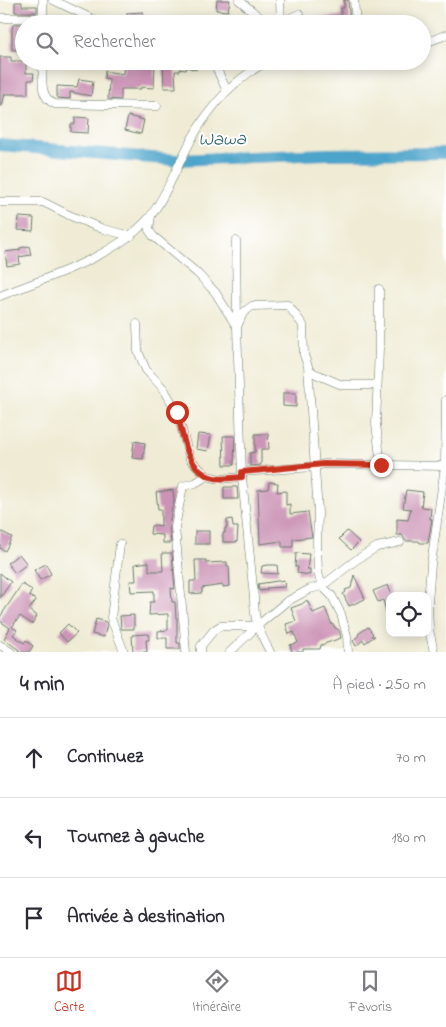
<!DOCTYPE html>
<html lang="fr">
<head>
<meta charset="utf-8">
<style>
	:root { --surface:#fff; --page:#f2f2f3; --text:#2b2b33; --muted:#7c7c81; --line:#e1e1e2; --accent:#c8321e }
	body { margin:0; font-family:"Indie Flower",sans-serif; background:var(--page); color:var(--text) }
	.controls { position:absolute; right:15px; bottom:15px; display:grid; overflow:hidden; border-radius:10px; box-shadow:0 2px 12px #0003 }
	.controls button { width:45px; height:45px; display:grid; place-items:center; padding:0; border:0; border-bottom:1px solid var(--line); background:var(--surface); color:var(--text); font:25px sans-serif }
	.stop { position:absolute; width:15px; height:15px; margin:-11px; border:4px solid #c8321e; border-radius:50%; background:#fff }
	.stop.end { background:#c8321e; border-color:#fff; box-shadow:0 1px 5px #0008 }
	.list { margin:0; padding:0; list-style:none }
	h2 { display:flex; justify-content:space-between; align-items:center; height:65px; margin:0; padding:0 20px; font-size:21px }
	h2 small { font-size:16px; font-weight:400; color:var(--muted) }
	.list li { display:grid; grid-template-columns:32px 1fr auto; gap:15px; align-items:center; box-sizing:border-box; height:80px; padding:0 20px; border-top:1px solid var(--line) }
	.list b { display:block; font-size:19px; white-space:nowrap }
	.list em { font-size:16px; font-style:normal; color:var(--muted) }
	.icon { flex:none; width:28px; height:28px; fill:none; stroke:currentColor; stroke-width:2; stroke-linecap:round; stroke-linejoin:round }
	.map { position:relative; flex:none; width:446px; height:652px; overflow:hidden }
	.search { position:absolute; background:var(--surface); box-shadow:0 2px 12px #0003; left:15px; right:15px; top:15px; height:55px; display:flex; align-items:center; gap:12px; box-sizing:border-box; padding:0 18px; border-radius:28px; color:var(--muted); font-size:19px }
	.sheet { height:305px; background:var(--surface) }
	nav { display:flex; justify-content:space-around; align-items:center; box-sizing:border-box; height:70px; border-top:1px solid var(--line); background:var(--surface); font-size:14px; color:var(--muted) }
	nav a { display:grid; justify-items:center; gap:2px }
	nav .on { color:var(--accent) }
	.map>svg:first-child { display:block }
	.lines { fill:none; stroke-linecap:round; stroke-linejoin:round }
	.river { stroke:#4ea4ca; stroke-width:12 }
	.building { fill:#cb93b5 }
	.minor-casing { stroke:#687a6c; stroke-width:9 }
	.minor { stroke:#fff; stroke-width:8 }
	.route { stroke:#c8321e; stroke-width:6 }
	.labels { text-anchor:middle; dominant-baseline:central; stroke-width:4; stroke-linejoin:round; paint-order:stroke }
	.water-label { font-size:19px; font-style:italic; fill:#2f6168; stroke:#fff }
</style>
</head>
<body>
<div class="map">
<svg width="446" height="652" viewBox="0 0 446 652">
	<rect width="100%" height="100%" fill="#fff"/>
	<filter id="ink" filterUnits="userSpaceOnUse"><feTurbulence type="fractalNoise" baseFrequency=".02" numOctaves="2"/><feDisplacementMap in="SourceGraphic" scale="10" xChannelSelector="R" yChannelSelector="G"/><feConvolveMatrix kernelMatrix="1 2 1 2 8 2 1 2 1" color-interpolation-filters="sRGB"/></filter>
	<filter id="wash" filterUnits="userSpaceOnUse"><feTurbulence type="fractalNoise" baseFrequency=".0096" numOctaves="4" result="noise"/><feDisplacementMap in="SourceGraphic" scale="20" xChannelSelector="R" yChannelSelector="G"/><feGaussianBlur stdDeviation="1.12" result="paint"/><feColorMatrix in="noise" values="0 0 0 0 0 0 0 0 0 0 0 0 0 0 0 0 0 1.4 0 .05"/><feComposite in="paint" operator="in"/></filter>
	<g filter="url(#wash)">
		<rect width="100%" height="100%" fill="#efebd4"/>
		<g class="lines">
			<path class="river" d="M0,145L176,160L328,154L446,153"/>
		</g>
		<g id="blocks">
			<g class="building">
				<path d="M217,0H230L228,11L216,10Z"/>
				<path d="M344,0H348L350,24H305V17L341,16V8H344Z"/>
				<path d="M15,2H22V6H37V12H15Z"/>
				<path d="M143,12L144,24H128L127,13Z"/>
				<path d="M14,24H22V26H24V50H12V30L13,25Z"/>
				<path d="M0,57H11V61H26V73H34L33,80H28V94H5L2,106H0Z"/>
				<path d="M124,61H134V66L145,67L146,62L155,63L154,88L141,87V89H121V100L108,99L109,79L104,78L105,71L123,74Z"/>
				<path d="M163,61L184,63L185,61H198L196,70L187,67L186,70L180,69V71H175L176,88H164Z"/>
				<path d="M79,79L93,81L91,96L70,92V99L57,98V86L77,87Z"/>
				<path d="M128,116L144,120L141,134L125,130Z"/>
				<path d="M75,117L89,118L88,133L71,132V124H75Z"/>
				<path d="M19,217L34,218L33,231L18,230Z"/>
				<path d="M29,246L31,255L19,257L20,264L7,266L5,252L20,250V248Z"/>
				<path d="M283,393H296V407L283,406Z"/>
				<path d="M198,434L211,435L208,451L196,449Z"/>
				<path d="M255,434H268L269,449H261V465L250,466V453L255,452Z"/>
				<path d="M223,436H235L234,465H224Z"/>
				<path d="M134,441L145,443L143,459L132,458Z"/>
				<path d="M269,482L278,483L277,492L286,491V505L290,504V514L308,512L312,537L293,539V547H282V541L260,544L258,490L268,489Z"/>
				<path d="M224,487H237L238,499H224Z"/>
				<path d="M173,490L174,501L173,507H172L169,527L171,543H163V535L150,534L151,526L155,525L161,526V509H158L156,492Z"/>
				<path d="M406,490L423,492L421,507L431,508L430,519H432L428,543H420L419,541H406L402,535H397V519L408,520L411,509L403,508Z"/>
				<path d="M232,519L233,527H238L237,542H223V533H225V528H227V520Z"/>
				<path d="M0,531L12,537L5,551L0,548Z"/>
				<rect x="195" y="531" width="14" height="13"/>
				<path d="M347,531L359,542L351,550L339,539Z"/>
				<path d="M162,553H172L175,589L171,588L172,602H175L176,618H177V643H180V649H167V638H158V631L168,630V614L149,615L150,602H154V591L131,592L130,581H136L135,564L149,562V571H163Z"/>
				<path d="M296,553L309,554L307,569H310V575L297,573L298,567H295Z"/>
				<path d="M19,554L27,564L15,573L7,563Z"/>
				<path d="M195,560H206V563L227,562V566H229L230,586L223,587V585L202,588V593L190,594V581H196Z"/>
				<path d="M46,564L51,574L40,580L34,570Z"/>
				<path d="M268,565H277L278,574L261,573L262,566Z"/>
				<path d="M0,573L11,582L0,598Z"/>
				<path d="M354,575L365,599L349,606L343,594L346,592L345,590L351,588Z"/>
				<path d="M284,580L285,587L266,588L267,590L259,591L258,584Z"/>
				<path d="M22,584L32,590L29,596L36,600L29,610L37,616L32,624L20,616L12,627L17,630L13,635L24,643L26,640L33,646L29,652H18L19,650L4,639L10,628L0,621V617Z"/>
				<path d="M388,585L392,596H390V619H388L383,600L378,602L373,591Z"/>
				<path d="M307,600L313,613L325,608L332,625H334L335,628L339,630L341,638L321,645L320,649H303V652H292L290,645L298,643L294,632L289,634L286,624L296,621L291,608L302,604Z"/>
				<path d="M134,615V629H121L120,616Z"/>
				<path d="M96,619L106,622L107,624L104,637L92,634Z"/>
				<path d="M68,624L77,633L67,642L59,633Z"/>
				<path d="M368,627L373,634L371,636H375L365,643L363,640L356,646L353,641L359,635L358,634Z"/>
				<path d="M146,634H149V640H146L147,652H133L132,635Z"/>
			</g>
		</g>
	</g>
	<g filter="url(#ink)">
		<use href="#blocks" fill-opacity="0" stroke="#687a6c" stroke-width="1"/>
		<g class="lines">
			<g class="minor-casing">
				<g id="minor">
					<path d="M43,0V24"/>
					<path d="M53,0L103,24"/>
					<path d="M239,0L263,20L281,22L299,14"/>
					<path d="M280,0L281,24"/>
					<path d="M354,0L356,24"/>
					<path d="M0,18H43"/>
					<path d="M422,44L446,35"/>
					<path d="M43,61C43,77 38,97 55,104L157,106"/>
					<path d="M213,61L227,91"/>
					<path d="M0,202H43L71,216L103,229L131,236"/>
					<path d="M151,216L149,230L153,236L197,273L215,292L237,327"/>
					<path d="M236,241L237,322"/>
					<path d="M379,289V348L376,424L381,465"/>
					<path d="M0,296C48,277 115,257 149,218C162,203 175,172 184,154C202,116 230,80 269,61"/>
					<path d="M137,324L138,351L146,370L164,389L177,412L190,459L207,476L220,479L242,477"/>
					<path d="M309,371L342,385H377"/>
					<path d="M242,472L314,467L324,464L446,466"/>
					<path d="M120,544L111,618L124,652"/>
					<path d="M0,645L11,652"/>
					<path d="M186,652L175,527L183,486L195,483L207,476"/>
					<path d="M201,652V646L214,630L220,626H257"/>
					<path d="M230,652L257,626L286,602L310,589L322,586L356,560L377,547L400,542"/>
					<path d="M270,652C259,631 254,622 254,598L242,477L237,327L243,313L252,306L288,305L303,325L304,355L308,366L318,513L317,542L318,573L322,586L332,596L341,614L347,636L348,652"/>
					<path d="M434,652L429,630L428,602L431,564L445,466L446,400"/>
				</g>
			</g>
			<use href="#minor" class="minor"/>
		</g>
	</g>
	<g class="lines" filter="url(#ink)">
		<path class="route" d="M177,412C183,434 185,463 206,475C216,481 231,478 242,477V472L324,464L381,465"/>
	</g>
	<g class="labels">
		<g class="water-label">
			<text transform="translate(222 140) rotate(-1)">Wawa</text>
		</g>
	</g>
</svg>
<div class="controls">
<button><svg class="icon" aria-label="locate" viewBox="0 0 24 24"><circle cx="12" cy="12" r="6"/><path d="M12 2v4M12 18v4M2 12h4M18 12h4"/></svg></button>
</div>
<div class="stop" style="left:177px;top:412px"></div>
<div class="stop end" style="left:381px;top:465px"></div>
<div class="search"><svg class="icon" aria-label="search" viewBox="0 0 24 24"><circle cx="10" cy="10" r="6"/><path d="M15 15l6 6"/></svg>Rechercher</div>
</div>
<section class="sheet">
<h2>4 min<small>À pied · 250 m</small></h2>
<ul class="list">
<li><svg class="icon" aria-label="ahead" viewBox="0 0 24 24"><path d="M12 20V5M6 11l6-6 6 6"/></svg><div><b>Continuez</b></div><em>70 m</em></li>
<li><svg class="icon" aria-label="left" viewBox="0 0 24 24"><path d="M17 20v-9H6M10 6l-5 5 5 5"/></svg><div><b>Tournez à gauche</b></div><em>180 m</em></li>
<li><svg class="icon" aria-label="arrive" viewBox="0 0 24 24"><path d="M6 21V4h12l-3 4 3 4H6"/></svg><div><b>Arrivée à destination</b></div></li>
</ul>
</section>
<nav>
<a class="on"><svg class="icon" aria-label="map" viewBox="0 0 24 24"><path d="M3 6l6-2 6 2 6-2v14l-6 2-6-2-6 2zM9 4v14M15 6v14"/></svg>Carte</a>
<a><svg class="icon" aria-label="directions" viewBox="0 0 24 24"><path d="M12 3l9 9-9 9-9-9zM9 14v-3h6M13 9l2 2-2 2"/></svg>Itinéraire</a>
<a><svg class="icon" aria-label="saved" viewBox="0 0 24 24"><path d="M7 4h10v16l-5-4-5 4z"/></svg>Favoris</a>
</nav>
</body>
</html>
